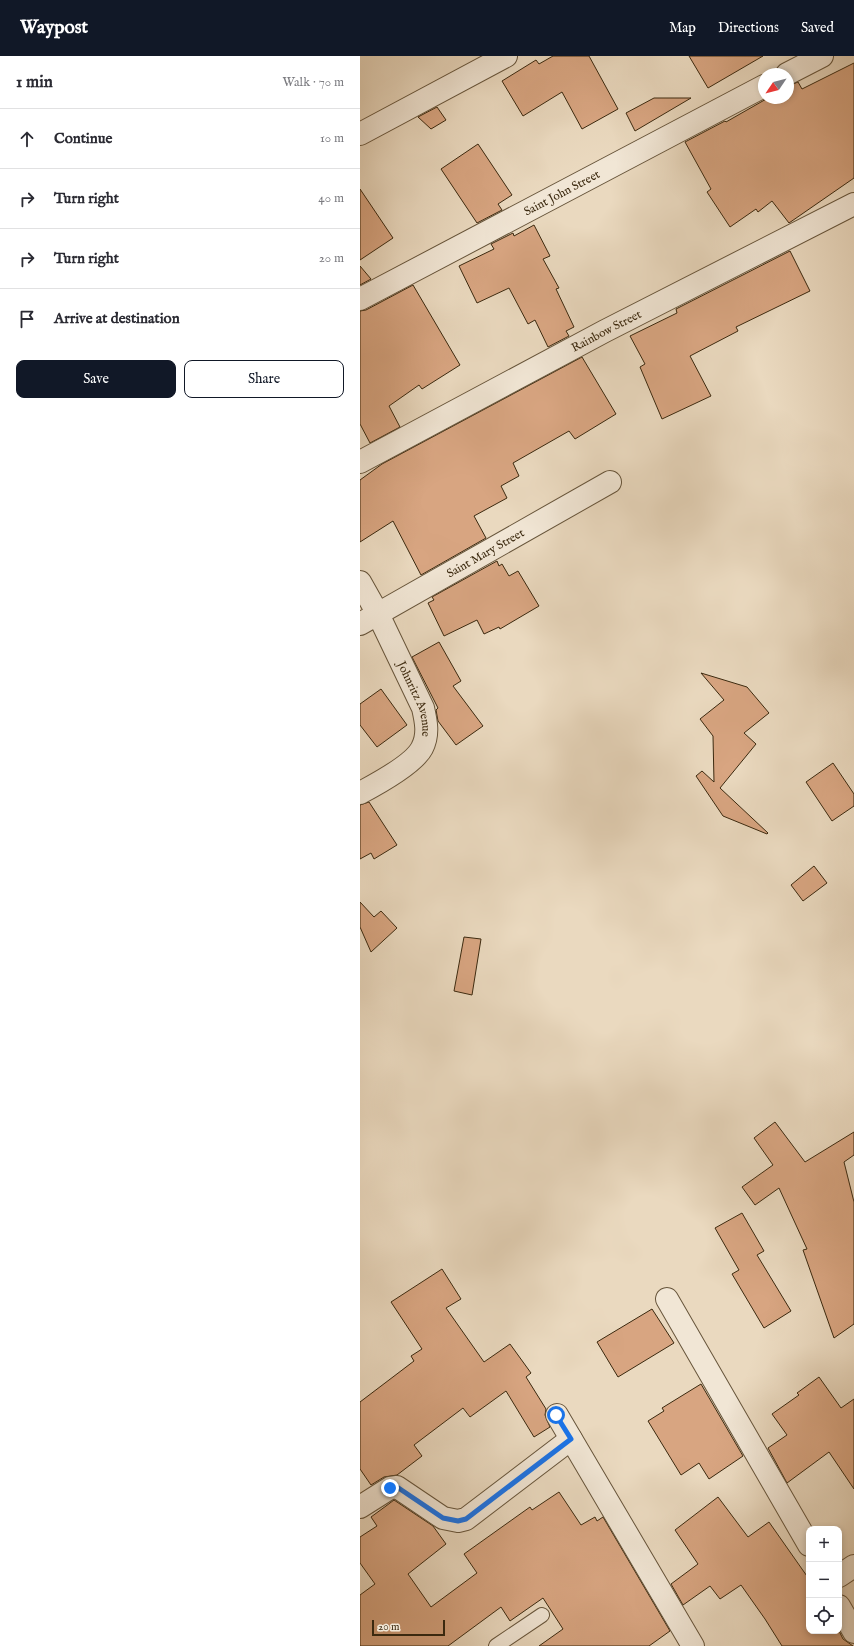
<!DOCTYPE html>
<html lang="en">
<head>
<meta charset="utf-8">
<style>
	:root { --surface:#fff; --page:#f7f7f7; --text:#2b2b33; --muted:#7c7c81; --line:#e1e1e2; --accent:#111827 }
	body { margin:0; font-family:"IM FELL English",serif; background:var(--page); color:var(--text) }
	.controls { position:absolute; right:12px; bottom:12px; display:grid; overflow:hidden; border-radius:8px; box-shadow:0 2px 6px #0003 }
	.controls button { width:36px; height:36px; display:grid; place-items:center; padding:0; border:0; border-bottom:1px solid var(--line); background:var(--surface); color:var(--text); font:20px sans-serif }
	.compass { position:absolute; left:398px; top:12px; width:36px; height:36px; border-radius:50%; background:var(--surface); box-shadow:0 2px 6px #0003; rotate:235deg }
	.scale { position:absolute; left:12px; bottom:10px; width:73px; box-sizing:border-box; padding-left:4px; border:2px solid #3b290f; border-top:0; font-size:11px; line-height:14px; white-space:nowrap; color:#3b290f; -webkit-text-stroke:3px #f1e6d5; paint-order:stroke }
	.stop { position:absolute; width:12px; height:12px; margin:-9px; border:3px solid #1a73e8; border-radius:50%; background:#fff }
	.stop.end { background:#1a73e8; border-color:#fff; box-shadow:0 1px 4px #0008 }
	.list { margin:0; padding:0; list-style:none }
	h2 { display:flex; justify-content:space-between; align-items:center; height:52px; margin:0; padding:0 16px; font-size:17px }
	h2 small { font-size:13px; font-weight:400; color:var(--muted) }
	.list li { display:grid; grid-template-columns:26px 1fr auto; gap:12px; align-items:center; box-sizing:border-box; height:60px; padding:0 16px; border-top:1px solid var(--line) }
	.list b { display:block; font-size:15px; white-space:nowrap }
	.list em { font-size:13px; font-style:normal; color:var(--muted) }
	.actions { display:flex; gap:8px; padding:12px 16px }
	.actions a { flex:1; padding:9px 0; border:1px solid var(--accent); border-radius:8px; text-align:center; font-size:14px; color:var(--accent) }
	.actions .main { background:var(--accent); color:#fff }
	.icon { flex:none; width:22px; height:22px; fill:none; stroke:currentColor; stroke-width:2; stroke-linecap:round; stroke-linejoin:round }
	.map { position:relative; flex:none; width:494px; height:1590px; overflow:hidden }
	header { display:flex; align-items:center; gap:24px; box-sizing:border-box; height:56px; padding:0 20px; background:var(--accent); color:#fff }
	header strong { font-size:19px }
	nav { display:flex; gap:22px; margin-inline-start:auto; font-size:14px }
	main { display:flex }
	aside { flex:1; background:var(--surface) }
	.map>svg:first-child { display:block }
	.building { fill:#d8a581; stroke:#3b290f }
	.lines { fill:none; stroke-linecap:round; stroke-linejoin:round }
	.service-casing { stroke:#67553b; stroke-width:16 }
	.minor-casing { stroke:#67553b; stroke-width:24 }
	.service { stroke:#f1e6d5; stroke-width:14 }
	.minor { stroke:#f1e6d5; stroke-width:22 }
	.route { stroke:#1a73e8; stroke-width:5 }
	.labels { text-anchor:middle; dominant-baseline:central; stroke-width:3; stroke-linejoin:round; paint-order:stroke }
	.street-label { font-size:12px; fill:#3b290f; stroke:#f1e6d5 }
</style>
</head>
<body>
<header>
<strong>Waypost</strong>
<nav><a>Map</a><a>Directions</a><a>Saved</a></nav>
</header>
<main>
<aside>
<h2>1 min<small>Walk · 70 m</small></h2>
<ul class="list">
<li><svg class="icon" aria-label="ahead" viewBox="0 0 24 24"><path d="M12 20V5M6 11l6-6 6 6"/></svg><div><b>Continue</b></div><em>10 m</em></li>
<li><svg class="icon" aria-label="right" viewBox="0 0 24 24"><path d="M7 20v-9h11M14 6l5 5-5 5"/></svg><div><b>Turn right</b></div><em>40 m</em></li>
<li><svg class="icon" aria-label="right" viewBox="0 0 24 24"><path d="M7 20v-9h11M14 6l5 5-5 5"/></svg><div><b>Turn right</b></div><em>20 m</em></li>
<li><svg class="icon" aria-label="arrive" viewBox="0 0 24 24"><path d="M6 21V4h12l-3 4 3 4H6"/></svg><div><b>Arrive at destination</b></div></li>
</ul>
<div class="actions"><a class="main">Save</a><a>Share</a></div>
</aside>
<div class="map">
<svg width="494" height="1590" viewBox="0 0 494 1590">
	<rect width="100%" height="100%" fill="#ead9bf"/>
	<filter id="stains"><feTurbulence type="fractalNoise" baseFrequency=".005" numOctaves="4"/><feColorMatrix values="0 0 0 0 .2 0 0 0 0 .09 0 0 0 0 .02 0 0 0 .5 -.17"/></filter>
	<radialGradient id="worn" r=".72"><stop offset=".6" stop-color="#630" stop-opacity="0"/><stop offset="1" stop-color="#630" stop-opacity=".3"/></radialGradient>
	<g class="building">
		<path d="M193,0H229L258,53L222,73L202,36L163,60L142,25L176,4L179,8Z"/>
		<path d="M329,0H403L348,32Z"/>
		<path d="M494,7V122L429,167L412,145L398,156L396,153L370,171L347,136L351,133L325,86L365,65L366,66L408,42H428V30L438,26L442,33Z"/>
		<path d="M294,42H331L275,75L266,57Z"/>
		<path d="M77,51L86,64L71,73L58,61Z"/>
		<path d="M118,88L152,139L138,148L142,154L117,167L81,113Z"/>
		<path d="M0,133L33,182L0,204Z"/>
		<path d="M174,169L190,200L183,203L199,232L196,233L214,271L206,275L209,280L188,291L175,264L168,268L149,232L117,247L99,210L134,193L131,188L153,177L154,180Z"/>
		<path d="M430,195L450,235L376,271L378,275L330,300L351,340L302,363L280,311L285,308L270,280L317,257L316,253Z"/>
		<path d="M0,210L11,223L0,229Z"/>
		<path d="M53,229L100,309L62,333L59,329L29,350L40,371L10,387L0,368V255L6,254Z"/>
		<path d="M222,301L256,358L215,383L209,375L153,407L159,420L141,430L147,442L114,460L126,482L61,519L33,465L0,486V424L22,408Z"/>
		<path d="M137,505L139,510L142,508L149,520L158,515L179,550L140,573L139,571L124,578L117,564L84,580L68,547L74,544L72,541Z"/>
		<path d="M79,586L101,625L93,630L123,670L96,689L78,665L76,654L78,652L52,601Z"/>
		<path d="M341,617L387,631L409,657L384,677L396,688L360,732L408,777L407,778L363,760L336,720L342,715L354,726L353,680L340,663L364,644Z"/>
		<path d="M21,633L47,669L17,691L0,669V648Z"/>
		<path d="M473,707L494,738V750L472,765L446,726Z"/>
		<path d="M9,746L37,789L14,803L11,797L0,803V749Z"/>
		<path d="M454,810L467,827L443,845L431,829Z"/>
		<path d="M0,846L14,861L21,855L37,872L11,896L0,871Z"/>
		<path d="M104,881L121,883L112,939L94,935Z"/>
		<path d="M415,1066L445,1106L494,1076V1099L484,1106L494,1146V1268L474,1282L443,1194L447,1193L419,1132L395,1149L382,1131L413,1109L394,1082Z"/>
		<path d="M382,1157L404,1195L397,1199L431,1255L404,1272L372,1218L379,1214L355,1172Z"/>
		<path d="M82,1213L101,1243L86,1252L124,1306L150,1288L171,1317L166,1321L186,1353L185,1359L190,1371L174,1381L146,1335L110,1361L103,1352L54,1389L62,1400L37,1419L24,1421L11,1429L0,1413V1346L54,1305L51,1300L62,1293L31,1246Z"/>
		<path d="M292,1253L314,1287L258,1321L237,1286Z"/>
		<path d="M459,1321L481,1352L494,1343V1433L469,1396L427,1427L408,1392L427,1379L412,1358L439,1339L437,1337Z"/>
		<path d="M341,1328L383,1400L349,1423L339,1407L321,1419L288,1365L304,1355L302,1352Z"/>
		<path d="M199,1436L221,1469L235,1461L237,1465L243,1461L310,1575L289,1590H179L203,1573L183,1542L150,1565L141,1551L88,1590H0V1539L15,1528L0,1507V1481L17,1470L11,1461L26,1450L34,1444L73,1470L86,1488L48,1518L71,1551L117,1517L104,1498L170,1451L172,1454Z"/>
		<path d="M358,1441L388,1481L409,1466L449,1523V1575H479L483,1583L493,1590H422L405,1563L381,1529L360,1543L350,1530L323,1549L311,1528L338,1508L315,1474Z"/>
	</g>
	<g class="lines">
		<g class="service-casing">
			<path id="service" d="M136,1590L182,1559"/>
		</g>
		<g class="minor-casing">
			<g id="minor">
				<path d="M427,18L462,0"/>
				<path d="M0,78L146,0"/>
				<path id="s1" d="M0,243L404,30"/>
				<path id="s2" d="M0,406L245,275L494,148"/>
				<path id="s3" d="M0,526L18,558L63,652C66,665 69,679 62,692C54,708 17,728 0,737"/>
				<path id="s4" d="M0,568L250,426"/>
				<path d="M307,1243L449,1489"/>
				<path d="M197,1359L333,1590"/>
				<path d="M0,1451L30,1432L37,1431L83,1462L98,1465L106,1463L211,1383"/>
				<path d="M479,1520L494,1510"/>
				<path d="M479,1550L494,1576"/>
			</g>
		</g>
		<use href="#service" class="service"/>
		<use href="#minor" class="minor"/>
	</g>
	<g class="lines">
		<path class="route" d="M30,1432L37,1431L83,1462L98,1465L106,1463L211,1383L196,1359"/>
	</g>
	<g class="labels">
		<g class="street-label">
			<text stroke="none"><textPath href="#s1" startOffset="228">Saint John Street</textPath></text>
			<text stroke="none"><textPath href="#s2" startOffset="279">Rainbow Street</textPath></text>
			<text stroke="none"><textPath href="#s4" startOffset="144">Saint Mary Street</textPath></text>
			<text stroke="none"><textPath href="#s3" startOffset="130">Johnritz Avenue</textPath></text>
		</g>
	</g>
	<rect width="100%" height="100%" filter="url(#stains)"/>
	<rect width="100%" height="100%" fill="url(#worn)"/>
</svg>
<div class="controls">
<button>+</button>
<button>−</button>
<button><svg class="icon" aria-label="locate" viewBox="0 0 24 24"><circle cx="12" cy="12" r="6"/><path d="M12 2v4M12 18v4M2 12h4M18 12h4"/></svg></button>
</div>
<svg class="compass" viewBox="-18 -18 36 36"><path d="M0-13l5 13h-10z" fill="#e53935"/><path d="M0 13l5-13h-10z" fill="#7c7c81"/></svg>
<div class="scale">20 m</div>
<div class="stop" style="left:196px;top:1359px"></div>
<div class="stop end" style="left:30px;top:1432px"></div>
</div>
</main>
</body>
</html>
